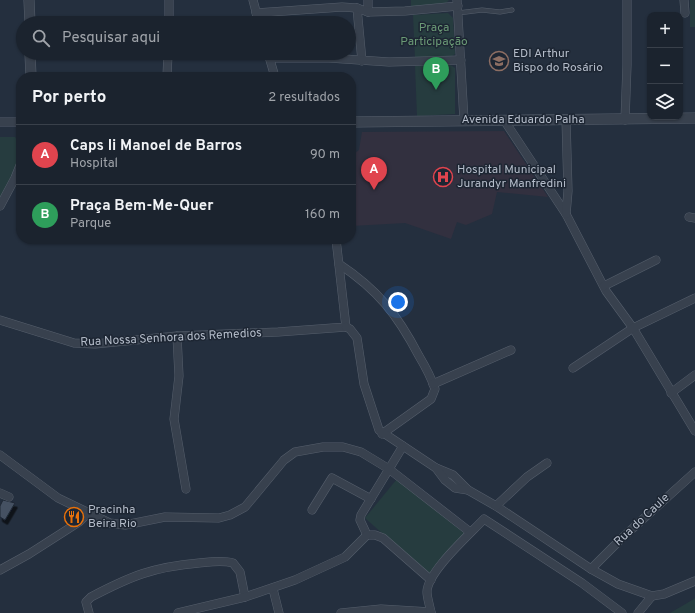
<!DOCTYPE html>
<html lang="pt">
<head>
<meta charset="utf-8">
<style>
	:root { --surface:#1b232e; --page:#282f3a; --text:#f1f3f6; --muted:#a0a4aa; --line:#39404a; --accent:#8ab4f8 }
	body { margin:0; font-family:Overpass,sans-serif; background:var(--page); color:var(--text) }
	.controls { position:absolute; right:12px; top:12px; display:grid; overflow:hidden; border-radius:8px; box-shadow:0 1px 3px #0004 }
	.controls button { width:36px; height:36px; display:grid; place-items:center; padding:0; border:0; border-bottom:1px solid var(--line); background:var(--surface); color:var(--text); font:20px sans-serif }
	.you { position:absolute; left:398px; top:302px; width:14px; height:14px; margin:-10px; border:3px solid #fff; border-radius:50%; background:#1a73e8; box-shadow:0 0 0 6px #1a73e833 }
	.badge { display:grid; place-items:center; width:26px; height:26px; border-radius:50%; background:var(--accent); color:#fff; font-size:13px; font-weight:700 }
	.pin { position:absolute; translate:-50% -33px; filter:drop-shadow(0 1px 2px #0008) }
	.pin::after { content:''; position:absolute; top:21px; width:14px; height:12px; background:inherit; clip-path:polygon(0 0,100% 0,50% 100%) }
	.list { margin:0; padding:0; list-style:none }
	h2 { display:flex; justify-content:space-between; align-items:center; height:52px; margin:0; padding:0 16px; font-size:17px }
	h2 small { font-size:13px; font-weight:400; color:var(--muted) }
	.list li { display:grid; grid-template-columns:26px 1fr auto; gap:12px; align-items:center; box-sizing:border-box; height:60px; padding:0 16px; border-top:1px solid var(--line) }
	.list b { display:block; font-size:15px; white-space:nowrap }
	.list p { margin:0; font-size:13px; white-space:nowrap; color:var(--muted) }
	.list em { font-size:13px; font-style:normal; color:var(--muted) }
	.icon { flex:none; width:22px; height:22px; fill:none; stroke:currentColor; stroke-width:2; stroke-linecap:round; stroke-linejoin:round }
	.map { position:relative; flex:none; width:695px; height:613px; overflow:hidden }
	.search { position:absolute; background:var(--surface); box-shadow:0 1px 3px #0004; left:16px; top:16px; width:340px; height:44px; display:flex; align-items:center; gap:10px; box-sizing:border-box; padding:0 14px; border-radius:22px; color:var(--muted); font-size:15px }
	.panel { position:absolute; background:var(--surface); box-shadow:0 1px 3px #0004; left:16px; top:72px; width:340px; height:172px; border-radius:16px }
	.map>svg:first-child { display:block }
	.medical { fill:#32303f }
	.green { fill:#263c3f }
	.building { fill:#455162; stroke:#1f2835; filter:url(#shadow) }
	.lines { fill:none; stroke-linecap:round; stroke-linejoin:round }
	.service-casing { stroke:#565f6c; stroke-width:5 }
	.minor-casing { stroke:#565f6c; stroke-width:9 }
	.tertiary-casing { stroke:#565f6c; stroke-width:11 }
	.service { stroke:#38414e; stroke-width:4 }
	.minor { stroke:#38414e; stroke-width:8 }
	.tertiary { stroke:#38414e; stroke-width:10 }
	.labels { text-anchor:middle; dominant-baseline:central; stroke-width:3; stroke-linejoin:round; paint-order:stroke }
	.park-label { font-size:12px; fill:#6b9a76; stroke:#1d2633 }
	.poi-label { font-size:12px; fill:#b4bcc9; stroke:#1d2633; text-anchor:start }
	.street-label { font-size:12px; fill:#b4bcc9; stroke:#1d2633 }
</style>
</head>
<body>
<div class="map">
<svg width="695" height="613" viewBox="0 0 695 613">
	<defs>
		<filter id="shadow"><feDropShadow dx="2.5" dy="4.5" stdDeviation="0" flood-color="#0009"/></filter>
	</defs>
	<rect width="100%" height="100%" fill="#242f3e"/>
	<path class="medical" d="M504,131L548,197L497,192L492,214L466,225L457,222L451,239L405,223L351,226V156L359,150L362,132Z"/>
	<g class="green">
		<path d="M411,0H449L446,3L411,7Z"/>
		<rect x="690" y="0" width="5" height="27"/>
		<path d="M448,13L453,18L455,54L452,56L415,59L413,15Z"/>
		<path d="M449,64L455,68V114L417,116L415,66Z"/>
		<path d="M0,137H15L21,144V158L0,201Z"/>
		<path d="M397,479L464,533L429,575L365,518Z"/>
		<path d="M695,598V613H670L694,599Z"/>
	</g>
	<g class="building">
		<path d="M3,500L15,503L5,520L0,517V506Z"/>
		<path d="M71,510L79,514L67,523L64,518Z"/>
	</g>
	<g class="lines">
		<g class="service-casing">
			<path id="service" d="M458,13L482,10L500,12L512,10"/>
		</g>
		<g class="minor-casing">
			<g id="minor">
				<path d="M253,0L259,23"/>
				<path d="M368,0V12"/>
				<path d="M457,0L464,120"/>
				<path d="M684,0L685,13"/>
				<path d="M357,8L362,61"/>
				<path d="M256,13L342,7L357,8L368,12L405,11L458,6"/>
				<path d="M169,23V0"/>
				<path d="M268,53L275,77"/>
				<path d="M270,58H329L389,62L461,60"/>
				<path d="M167,77L168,53"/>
				<path d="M504,120L566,214L606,291L633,328L695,431"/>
				<path d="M625,120L627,65V0"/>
				<path d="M0,122H21"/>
				<path d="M0,206L15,178L21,163"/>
				<path d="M566,214L568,191L566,119"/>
				<path d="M689,217L695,218"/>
				<path d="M339,264C378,290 397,314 419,356C425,366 431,377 435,389L431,399L382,434"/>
				<path d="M604,286L656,260"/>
				<path d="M0,320L74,343L95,344L177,336L278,332L346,327L336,239"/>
				<path d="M346,327L350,329L357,338L364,384L379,430L436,468L453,475L468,490"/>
				<path d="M177,336L179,376L174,419L186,489"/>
				<path d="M573,368L633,328L695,298"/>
				<path d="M433,384L511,350"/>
				<path d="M671,393L695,375"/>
				<path d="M0,455L58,498L110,523L125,525L165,517L219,518L230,515L245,507L284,460L295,452L323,447H343L361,452L389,469L470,532"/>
				<path d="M436,468L445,480L455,488L468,490L496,506L591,569L618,584L652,596L664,594L695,581"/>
				<path d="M0,493L9,497"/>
				<path d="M496,506L527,477L547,463"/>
				<path d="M312,510L332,478L371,499"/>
				<path d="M367,535L360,520L361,515L403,446"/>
				<path d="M367,535H375L383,538L431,580"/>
				<path d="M591,569L621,539L695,472"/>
				<path d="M0,570L29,554L79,522L88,513"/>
				<path d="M273,589L279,613"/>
				<path d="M89,613L86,602L91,597C131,576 153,567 199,563C210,562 222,560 233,563L240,572L245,597"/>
				<path d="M178,613L245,597L295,580L345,557L367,535"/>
				<path d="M341,613L381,609L431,612"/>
				<path d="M431,613C430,606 427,598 427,592C427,572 470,534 484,519L582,583L622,613"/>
				<path d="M638,613L652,596"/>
			</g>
		</g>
		<g class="tertiary-casing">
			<g id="tertiary">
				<path d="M29,0L30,23"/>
				<path d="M30,53L31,77"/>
				<path d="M351,122L695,118"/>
			</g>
		</g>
		<use href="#service" class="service"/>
		<use href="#minor" class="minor"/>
		<use href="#tertiary" class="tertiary"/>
	</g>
	<defs>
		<g id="school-ring" transform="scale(1)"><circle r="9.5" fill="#1d2633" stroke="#8d6e63" stroke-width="1.5"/><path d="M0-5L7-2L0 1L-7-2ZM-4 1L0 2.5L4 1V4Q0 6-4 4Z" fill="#8d6e63"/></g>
		<g id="hospital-ring" transform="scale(1)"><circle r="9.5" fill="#1d2633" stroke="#e0444e" stroke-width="1.5"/><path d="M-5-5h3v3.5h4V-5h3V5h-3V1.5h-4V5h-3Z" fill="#e0444e"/></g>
		<g id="restaurant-ring" transform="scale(1)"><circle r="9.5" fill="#1d2633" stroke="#e8710a" stroke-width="1.5"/><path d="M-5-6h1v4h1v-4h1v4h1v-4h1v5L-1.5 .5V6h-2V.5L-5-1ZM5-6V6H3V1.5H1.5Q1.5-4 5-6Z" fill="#e8710a"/></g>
	</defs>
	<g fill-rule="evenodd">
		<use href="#school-ring" x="499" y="61"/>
		<use href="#hospital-ring" x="443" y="177"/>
		<use href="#restaurant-ring" x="74" y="517"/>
	</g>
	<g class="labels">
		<g class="park-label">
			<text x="434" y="28">Praça<tspan x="434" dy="14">Participação</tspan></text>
		</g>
		<g class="poi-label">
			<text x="513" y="54">EDI Arthur<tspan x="513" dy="14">Bispo do Rosário</tspan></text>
			<text x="457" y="170">Hospital Municipal<tspan x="457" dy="14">Jurandyr Manfredini</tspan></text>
			<text x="88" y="510">Pracinha<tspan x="88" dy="14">Beira Rio</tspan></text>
		</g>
		<g class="street-label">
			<text x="523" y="120">Avenida Eduardo Palha</text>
			<text transform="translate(171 338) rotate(-3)">Rua Nossa Senhora dos Remedios</text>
			<text transform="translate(642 520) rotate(-43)">Rua do Caule</text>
		</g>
	</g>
</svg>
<div class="controls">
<button>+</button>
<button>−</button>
<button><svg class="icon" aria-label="layers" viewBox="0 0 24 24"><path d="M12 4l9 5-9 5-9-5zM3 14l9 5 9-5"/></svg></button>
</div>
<div class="you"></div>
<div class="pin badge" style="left:374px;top:190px;background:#e0444e">A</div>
<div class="pin badge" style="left:436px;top:90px;background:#2e9e5b">B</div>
<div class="search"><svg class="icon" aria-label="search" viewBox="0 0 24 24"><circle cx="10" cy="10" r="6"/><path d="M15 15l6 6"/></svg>Pesquisar aqui</div>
<section class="panel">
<h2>Por perto<small>2 resultados</small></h2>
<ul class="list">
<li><span class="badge" style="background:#e0444e">A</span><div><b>Caps Ii Manoel de Barros</b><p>Hospital</p></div><em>90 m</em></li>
<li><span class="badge" style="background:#2e9e5b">B</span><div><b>Praça Bem-Me-Quer</b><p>Parque</p></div><em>160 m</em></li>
</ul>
</section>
</div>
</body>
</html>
